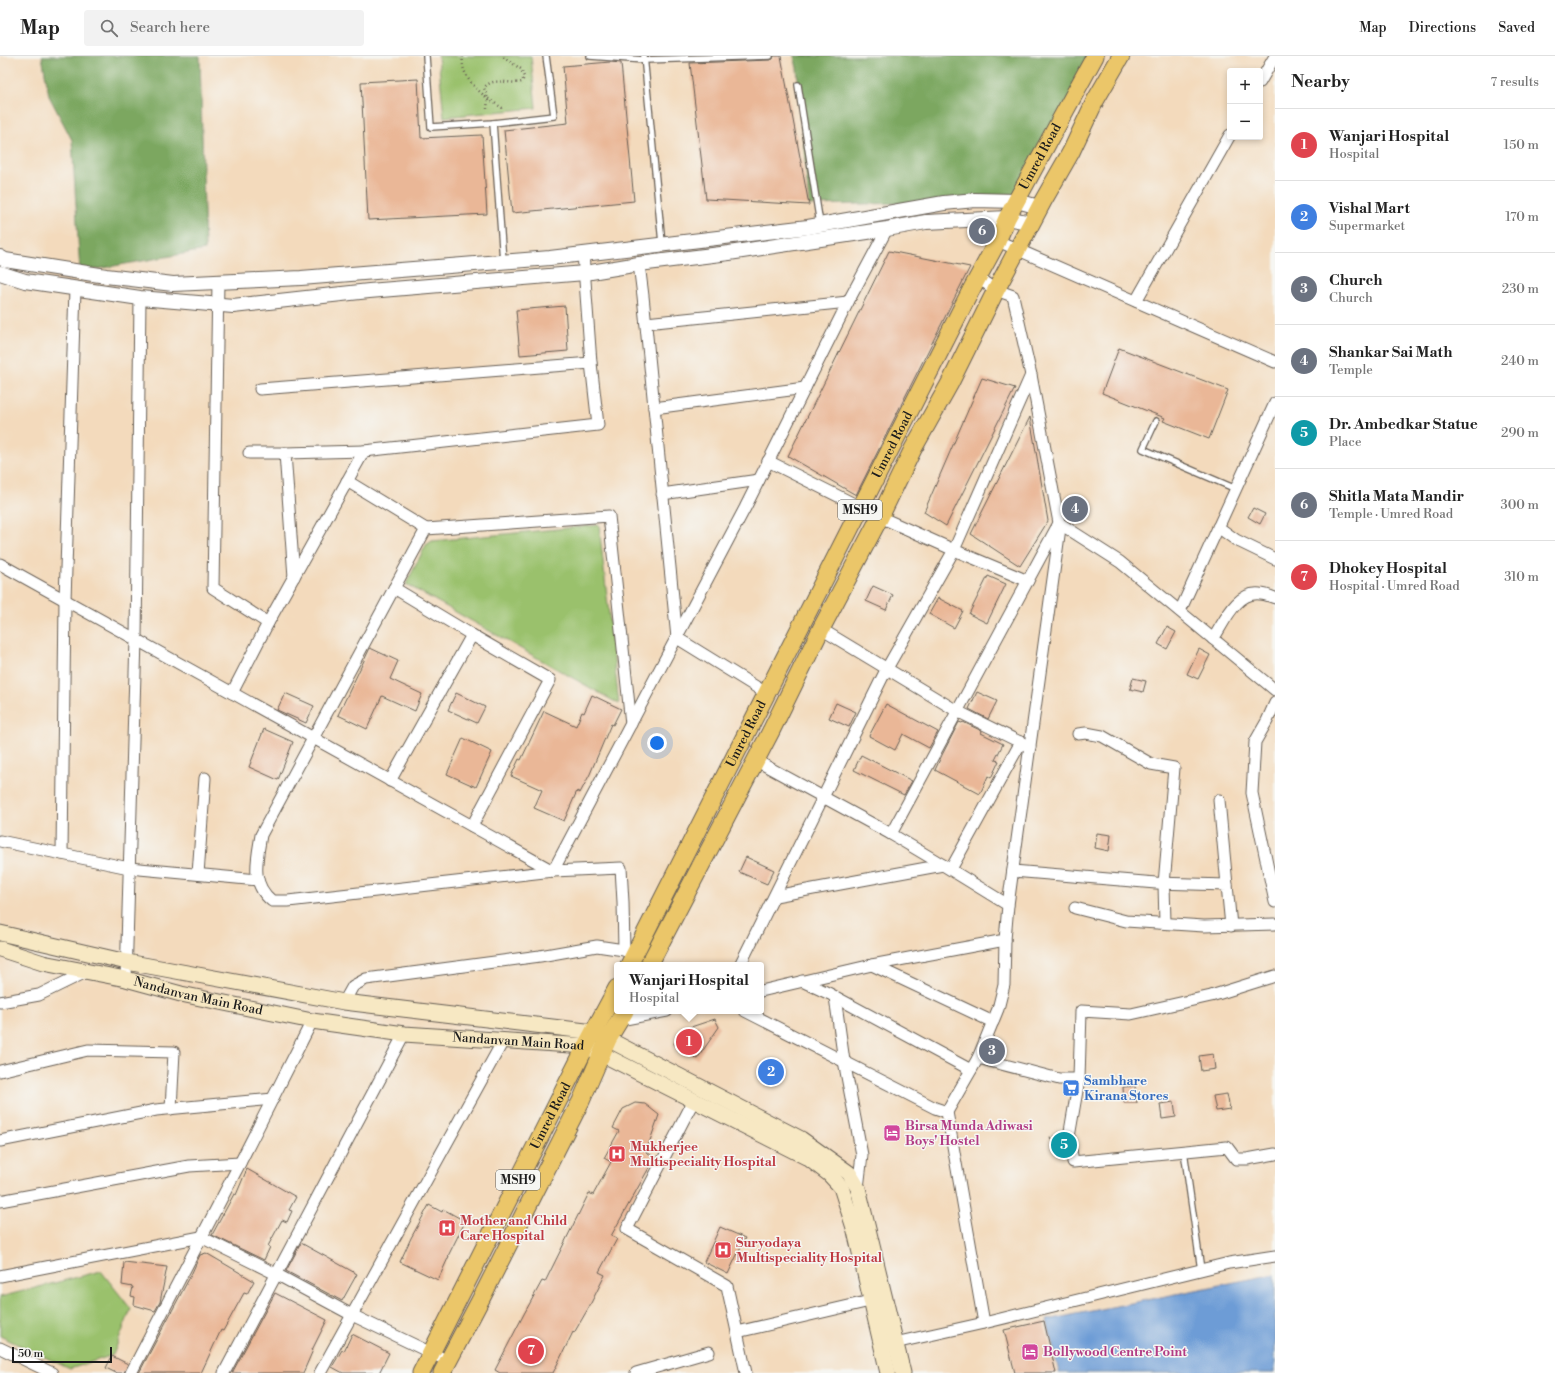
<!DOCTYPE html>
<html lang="en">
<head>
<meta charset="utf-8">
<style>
	:root { --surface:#fff; --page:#f2f2f2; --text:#222; --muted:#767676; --line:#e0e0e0; --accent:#ea580c }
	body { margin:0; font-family:"Libre Bodoni",serif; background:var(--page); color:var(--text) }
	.controls { position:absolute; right:12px; top:12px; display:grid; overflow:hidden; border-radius:4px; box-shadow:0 2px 6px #0003 }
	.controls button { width:36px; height:36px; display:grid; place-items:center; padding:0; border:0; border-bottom:1px solid var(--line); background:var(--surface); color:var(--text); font:20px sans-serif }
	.scale { position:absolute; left:12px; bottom:10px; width:100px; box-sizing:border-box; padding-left:4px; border:2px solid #1c1c1c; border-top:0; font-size:11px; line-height:14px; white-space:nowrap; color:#1c1c1c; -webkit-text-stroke:3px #f6f6f2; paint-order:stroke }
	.you { position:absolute; left:657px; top:687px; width:14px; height:14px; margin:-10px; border:3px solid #fff; border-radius:50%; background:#1a73e8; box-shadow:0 0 0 6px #1a73e833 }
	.badge { display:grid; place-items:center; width:26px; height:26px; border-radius:50%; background:var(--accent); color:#fff; font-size:13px; font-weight:700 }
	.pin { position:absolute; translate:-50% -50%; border:2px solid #fff; box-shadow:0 1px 4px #0006 }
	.popup { position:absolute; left:614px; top:906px; width:150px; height:52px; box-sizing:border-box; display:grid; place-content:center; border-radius:4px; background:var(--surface); filter:drop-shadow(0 1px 3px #0005); font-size:13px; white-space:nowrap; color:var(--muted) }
	.popup b { font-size:15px; color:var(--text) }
	.popup::after { content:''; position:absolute; left:50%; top:100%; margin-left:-8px; border:8px solid transparent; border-top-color:var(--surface) }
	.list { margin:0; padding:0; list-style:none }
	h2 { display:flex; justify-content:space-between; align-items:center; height:52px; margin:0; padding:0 16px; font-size:17px }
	h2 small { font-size:13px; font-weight:400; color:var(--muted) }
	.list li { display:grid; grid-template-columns:26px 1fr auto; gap:12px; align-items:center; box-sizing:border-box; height:72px; padding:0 16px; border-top:1px solid var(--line) }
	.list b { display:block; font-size:15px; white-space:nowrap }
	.list p { margin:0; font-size:13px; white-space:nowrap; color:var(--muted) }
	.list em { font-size:13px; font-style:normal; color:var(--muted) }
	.icon { flex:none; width:22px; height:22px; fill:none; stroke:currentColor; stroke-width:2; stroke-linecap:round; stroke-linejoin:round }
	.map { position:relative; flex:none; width:1275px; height:1317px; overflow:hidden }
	header { display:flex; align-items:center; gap:24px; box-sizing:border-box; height:56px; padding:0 20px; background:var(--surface); border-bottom:1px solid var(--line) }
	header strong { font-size:19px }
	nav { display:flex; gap:22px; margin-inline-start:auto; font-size:14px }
	.search { width:280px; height:36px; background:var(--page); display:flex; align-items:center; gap:10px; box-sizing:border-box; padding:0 14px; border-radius:4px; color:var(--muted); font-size:15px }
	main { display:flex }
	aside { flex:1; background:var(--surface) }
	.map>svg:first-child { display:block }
	.green { fill:#9ac16c; stroke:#5b6e44 }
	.forest { fill:#7ba760; stroke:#4c623e }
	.water { fill:#6d9cd6; stroke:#445c79 }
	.building { fill:#eab797 }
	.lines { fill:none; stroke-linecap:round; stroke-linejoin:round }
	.service-casing { stroke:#675e54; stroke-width:8 }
	.minor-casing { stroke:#675e54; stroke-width:13 }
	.tertiary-casing { stroke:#675e54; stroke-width:16 }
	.secondary-casing { stroke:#675e54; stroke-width:17 }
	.primary-casing { stroke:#675e54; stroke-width:19 }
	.path { stroke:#675e54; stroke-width:2.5; stroke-dasharray:1 3; stroke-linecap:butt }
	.service { stroke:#fff; stroke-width:5.5 }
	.minor { stroke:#fff; stroke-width:11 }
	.tertiary { stroke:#fff; stroke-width:14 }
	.secondary { stroke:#f7e8c3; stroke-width:15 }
	.primary { stroke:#ebc669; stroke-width:17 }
	.labels { text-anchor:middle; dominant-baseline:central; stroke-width:3; stroke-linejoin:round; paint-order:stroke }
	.shield { fill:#f6f6f2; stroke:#5d5d5c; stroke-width:1 }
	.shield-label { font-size:12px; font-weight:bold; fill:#1c1c1c }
	.street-label { font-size:13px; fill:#1c1c1c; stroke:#f6f6f2 }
	.shop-label { font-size:13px; font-weight:bold; fill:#366cbe; stroke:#f6f6f2; text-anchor:start }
	.hotel-label { font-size:13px; font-weight:bold; fill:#b23c85; stroke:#f6f6f2; text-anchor:start }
	.health-label { font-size:13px; font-weight:bold; fill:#be3a42; stroke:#f6f6f2; text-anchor:start }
</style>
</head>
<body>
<header>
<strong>Map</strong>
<div class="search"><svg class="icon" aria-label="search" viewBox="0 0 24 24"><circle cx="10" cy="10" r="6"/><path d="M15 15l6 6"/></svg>Search here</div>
<nav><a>Map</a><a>Directions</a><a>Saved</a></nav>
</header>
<main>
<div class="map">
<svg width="1275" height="1317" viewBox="0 0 1275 1317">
	<rect width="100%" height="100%" fill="#f6f6f2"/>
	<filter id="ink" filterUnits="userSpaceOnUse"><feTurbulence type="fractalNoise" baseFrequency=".025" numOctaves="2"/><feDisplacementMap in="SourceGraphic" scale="8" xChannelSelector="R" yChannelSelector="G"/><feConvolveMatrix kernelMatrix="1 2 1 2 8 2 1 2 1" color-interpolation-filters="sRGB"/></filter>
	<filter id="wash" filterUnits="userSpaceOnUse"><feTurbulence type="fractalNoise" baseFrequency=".012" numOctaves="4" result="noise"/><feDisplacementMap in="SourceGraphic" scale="16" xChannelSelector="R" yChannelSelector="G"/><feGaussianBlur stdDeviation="0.9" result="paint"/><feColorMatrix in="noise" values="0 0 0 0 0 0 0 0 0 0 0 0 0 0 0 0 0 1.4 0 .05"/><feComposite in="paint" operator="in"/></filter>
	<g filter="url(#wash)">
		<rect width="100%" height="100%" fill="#f3dabc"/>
		<g class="green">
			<path d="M438,0H531L536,52L444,61Z"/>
			<path d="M599,469L619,648L406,528L426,489L432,485Z"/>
			<path d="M101,1215L131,1253L113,1299L70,1313L0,1280V1241Z"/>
		</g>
		<g class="forest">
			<path d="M42,0H200L205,194L80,216L72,84L49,40Z"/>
			<path d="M794,0H1095L1017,145L809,149L797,12Z"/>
		</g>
		<path class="water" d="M1275,1218V1317H1059L1047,1264Z"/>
		<g id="blocks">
			<g class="building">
				<path d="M774,0H781L809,149L706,143L690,7L770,4L773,3Z"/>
				<path d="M610,6L621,7L634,145L512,157L504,74L568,67L563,10Z"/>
				<path d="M418,23L421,82L482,79L487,158L368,164L361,26Z"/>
				<path d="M889,195L970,211L856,439L788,400Z"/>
				<path d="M565,250L568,295L520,299L516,254Z"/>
				<path d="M1119,292L1228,334L1209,383L1163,365L1165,362L1102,337Z"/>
				<path d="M982,322L1015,332L946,470L924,456Z"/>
				<path d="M1030,361L1048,465L1020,510L971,478Z"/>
				<path d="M1253,452L1265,458L1260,468L1248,461Z"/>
				<path d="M988,520L1006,528L987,567L969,558Z"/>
				<path d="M873,530L893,539L886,554L866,545Z"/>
				<path d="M938,542L963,555L954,572L929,558Z"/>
				<path d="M1167,571L1176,576L1167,593L1158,588Z"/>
				<path d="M370,592L398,605L390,623L422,638L415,655L382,640L367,673L338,659Z"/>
				<path d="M1199,593L1210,599L1198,623L1187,618Z"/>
				<path d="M1133,622L1146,625L1143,636L1130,633Z"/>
				<path d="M977,636L997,645L988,663L969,653Z"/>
				<path d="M285,637L314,650L306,667L277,654Z"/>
				<path d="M456,637L485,651L477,667L448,654Z"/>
				<path d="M592,639L621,653L613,669L611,668L590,718L580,737L577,735L564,765L534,752L542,734L511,720L519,703L521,704L544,655L576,670L582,656L584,657Z"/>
				<path d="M836,647L856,656L849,671L829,662Z"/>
				<path d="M886,648L938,676L929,692L903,678L895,694L869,680Z"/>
				<path d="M959,666L962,667L963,666L982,675L981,677L1003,688L995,704L999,705L991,722L988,720L980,738L935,714L942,699Z"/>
				<path d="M264,673L293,686L278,724L249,711Z"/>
				<path d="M463,682L492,696L476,731L447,718Z"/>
				<path d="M861,699L912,725L904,739L854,714Z"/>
				<path d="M1097,777L1111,779L1109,795L1095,792Z"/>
				<path d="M746,801L774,814L767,828L739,816Z"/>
				<path d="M715,963L719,971L697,1003L674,988L682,974Z"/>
				<path d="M1213,998L1215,1013L1201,1015L1199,1000Z"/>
				<path d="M1135,1030L1137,1047H1124L1123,1031Z"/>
				<path d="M1227,1038L1230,1053L1216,1055L1213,1040Z"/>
				<path d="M1174,1046L1176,1061L1162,1063L1160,1048Z"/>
				<path d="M635,1047L645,1048L659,1059L646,1096L655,1101L611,1180L617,1183L599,1216L605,1219L589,1251L574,1277L573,1276L553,1317H500L495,1314L524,1258L542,1225L545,1226L589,1137L593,1139L611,1106L604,1102L619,1075L613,1072L623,1053Z"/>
				<path d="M247,1113L296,1141L289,1154L292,1155L287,1166L282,1164L268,1190L270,1191L264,1204L212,1179L234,1138L236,1139Z"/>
				<path d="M429,1149L442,1156L443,1153L461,1163L460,1165L464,1168L448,1200H449L438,1224L400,1206L411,1182Z"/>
				<path d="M720,1171L745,1182L728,1218L704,1206Z"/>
				<path d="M301,1187L357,1218L342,1245L286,1215Z"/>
				<path d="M206,1197L254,1225L247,1238L244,1237L223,1275L221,1274L201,1317H139L191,1219L200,1199Z"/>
				<path d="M124,1206L167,1211L160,1246L155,1255L134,1249L135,1241L131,1240L133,1231L122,1229Z"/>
				<path d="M275,1237L327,1264L312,1294H313L303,1317H232Z"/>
				<path d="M1044,1265L1056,1317H1015L1004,1274Z"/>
				<path d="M352,1278L389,1297L379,1317H343L332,1311L342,1294L344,1295Z"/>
				<path d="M112,1300L128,1308L124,1317H116L106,1312Z"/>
			</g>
		</g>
	</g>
	<g filter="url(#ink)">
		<use href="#blocks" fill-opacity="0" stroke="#675e54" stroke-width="1"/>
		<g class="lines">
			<g class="service-casing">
				<g id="service">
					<path d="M426,0L431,71L493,67L554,60L546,0"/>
					<path d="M590,0L644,4L770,0"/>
					<path d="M644,0L662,187"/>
					<path d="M798,29L820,168"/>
					<path d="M493,67L503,205"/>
					<path d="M1156,365L1143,393L1236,433"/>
					<path d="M1184,1095L1201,1214"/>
				</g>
			</g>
			<g class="minor-casing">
				<g id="minor">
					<path d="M1260,26L1275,0"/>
					<path d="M998,185L1275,306"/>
					<path d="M639,208L643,240L677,582L766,637"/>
					<path d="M978,222L996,234L1013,240L1031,319L1060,472L1008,849L1005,884L872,909L993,966"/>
					<path d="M218,225L213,532L268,567L232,637"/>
					<path d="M1136,245L1230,79"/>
					<path d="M646,267L848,246"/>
					<path d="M260,333L591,307"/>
					<path d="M654,352L805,332"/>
					<path d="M249,397H285"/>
					<path d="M768,405L880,461L954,494L1028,525"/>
					<path d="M347,425L426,473"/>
					<path d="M662,438L759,424"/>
					<path d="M1218,471L1236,484L1275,503"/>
					<path d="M0,508L553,815"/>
					<path d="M294,521L285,397L364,395"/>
					<path d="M1180,555L1275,347"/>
					<path d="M268,567L364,395L598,369L591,307L583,197"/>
					<path d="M821,573L957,655L1030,691"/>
					<path d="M472,579L550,624L472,770"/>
					<path d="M1213,583C1224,567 1236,535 1260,538C1265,538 1270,540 1275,542"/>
					<path d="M1275,647L1267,665L1255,686L1252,737L1275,846"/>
					<path d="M1078,678L1086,677L1102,680L1151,708L1174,712L1164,828L1165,867"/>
					<path d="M755,704L891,778"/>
					<path d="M390,725L472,579L394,532"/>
					<path d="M1219,744L1227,829"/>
					<path d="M0,785L129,812L258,824"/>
					<path d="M62,798L65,544L75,233"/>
					<path d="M943,809L891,778L1059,467L1120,506L1275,634"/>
					<path d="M951,813L1021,686"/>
					<path d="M553,815L288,845H272C250,827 257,804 261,779L426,473L609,460L631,668"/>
					<path d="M1013,815L1156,827L1227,829L1231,870"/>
					<path d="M198,818L205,722"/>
					<path d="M775,840L943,809L1008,849"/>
					<path d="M1075,852L1126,865L1204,870L1275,868"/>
					<path d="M624,894L623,846L621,812L553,815L745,452L848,246L887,173"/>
					<path d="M740,909L886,614L954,494L1031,319"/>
					<path d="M126,923L136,583L140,242"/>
					<path d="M802,925L830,938L971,1014"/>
					<path d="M761,935L872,909"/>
					<path d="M835,941L844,1005L862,1099L858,1132"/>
					<path d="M0,946L39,939L88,915"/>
					<path d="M344,946L353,930L366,923L540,900L597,890L624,894L630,897"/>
					<path d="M745,955L935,1052L947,1056L984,1267"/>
					<path d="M617,963L620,964L667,955"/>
					<path d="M978,1002L1059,1023H1079L1069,1081L1073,1106L1227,1091L1236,1103H1247L1275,1098"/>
					<path d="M0,1015L88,994L174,996L171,1053"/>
					<path d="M1079,1023L1081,955L1131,958L1211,940L1275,920"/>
					<path d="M694,1044L627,1173L727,1230L746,1317"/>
					<path d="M947,1056L978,1002L998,953L1004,929L1005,884"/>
					<path d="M0,1085L156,1054L273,1043"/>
					<path d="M0,1145L189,1110L240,1107"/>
					<path d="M0,1220L201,1181L276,1218L352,1259L448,1305"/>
					<path d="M737,1276L870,1245"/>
					<path d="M890,1288L984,1267L1229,1207L1275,1200"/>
					<path d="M0,1292L52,1317"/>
					<path d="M131,1317L240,1107L312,965"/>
					<path d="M224,1317L404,978"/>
					<path d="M320,1317L503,985"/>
					<path d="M636,1317L709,1296"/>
				</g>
			</g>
			<g class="tertiary-casing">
				<g id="tertiary">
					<path d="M0,201L5,204L106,220L173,228L301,222L550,202L808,171L944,147L975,144L1017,145L1039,151"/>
					<path d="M0,217L25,225L140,242L233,250L369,235L585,217L639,208L729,197L887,173L926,166L1007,162L1032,167"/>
				</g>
			</g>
			<g class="secondary-casing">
				<g id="secondary">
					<path d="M0,877L127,906L344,946L594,976L801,1083L849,1117L858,1132L903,1317"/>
					<path id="s1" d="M0,893L43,907L126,923L181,938L312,965L404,978L586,990L808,1102L829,1118L841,1131L855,1175L888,1317"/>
				</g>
			</g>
			<g class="primary-casing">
				<g id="primary">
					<path id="s2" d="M629,909L970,236L996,188L1007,162L1095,0"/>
					<path d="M649,909L771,675L821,573L880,461L913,393L950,327L996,234L1043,145L1071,96L1095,45L1121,0"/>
					<path id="s3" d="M421,1317L586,990L617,932"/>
					<path d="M442,1317L484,1237L581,1045L608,983L625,955"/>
				</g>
			</g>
			<g class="path">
				<path d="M463,0C459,24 486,42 504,53"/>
				<path d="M487,53L488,43L484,32C493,20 509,29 522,26L524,21L521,13L501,0"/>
				<path d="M1050,1082L1055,1080L1057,1084"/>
			</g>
			<use href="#service" class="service"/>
			<use href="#minor" class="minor"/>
			<use href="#tertiary" class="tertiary"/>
			<use href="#secondary" class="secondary"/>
			<use href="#primary" class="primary"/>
		</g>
	</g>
	<defs>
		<g id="supermarket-square" transform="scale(0.9)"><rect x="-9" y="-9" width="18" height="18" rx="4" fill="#3f7fe0" stroke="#f6f6f2"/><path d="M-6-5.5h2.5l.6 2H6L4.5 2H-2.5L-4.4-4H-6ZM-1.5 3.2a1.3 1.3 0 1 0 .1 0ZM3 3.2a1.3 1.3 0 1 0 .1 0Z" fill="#fff"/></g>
		<g id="hotel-square" transform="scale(0.9)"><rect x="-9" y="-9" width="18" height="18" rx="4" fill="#d1479c" stroke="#f6f6f2"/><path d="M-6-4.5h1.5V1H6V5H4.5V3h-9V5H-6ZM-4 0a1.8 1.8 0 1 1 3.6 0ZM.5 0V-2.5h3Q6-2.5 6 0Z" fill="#fff"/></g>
		<g id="hospital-square" transform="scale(0.9)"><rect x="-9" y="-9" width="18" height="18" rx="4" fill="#e0444e" stroke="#f6f6f2"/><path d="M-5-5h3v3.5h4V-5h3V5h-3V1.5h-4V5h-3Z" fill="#fff"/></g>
	</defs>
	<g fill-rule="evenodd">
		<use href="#supermarket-square" x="1071" y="1032"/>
		<use href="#hotel-square" x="892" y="1077"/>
		<use href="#hospital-square" x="617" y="1098"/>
		<use href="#hospital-square" x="447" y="1172"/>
		<use href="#hospital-square" x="723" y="1194"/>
		<use href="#hotel-square" x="1030" y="1296"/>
	</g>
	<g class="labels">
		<g class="shield">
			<rect x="838" y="444" width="44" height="20" rx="3"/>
			<rect x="496" y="1114" width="44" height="20" rx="3"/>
		</g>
		<g class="shield-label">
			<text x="860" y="454">MSH9</text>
			<text x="518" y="1124">MSH9</text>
		</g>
		<g class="street-label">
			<text stroke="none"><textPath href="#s2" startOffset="907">Umred Road</textPath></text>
			<text stroke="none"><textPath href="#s2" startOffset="583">Umred Road</textPath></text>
			<text stroke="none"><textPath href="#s2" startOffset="259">Umred Road</textPath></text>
			<text stroke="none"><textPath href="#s1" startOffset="204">Nandanvan Main Road</textPath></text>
			<text stroke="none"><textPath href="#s1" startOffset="528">Nandanvan Main Road</textPath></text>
			<text stroke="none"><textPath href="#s3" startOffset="288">Umred Road</textPath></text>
		</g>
		<g class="shop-label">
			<text x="1084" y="1025">Sambhare<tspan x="1084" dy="15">Kirana Stores</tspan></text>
		</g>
		<g class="hotel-label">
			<text x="905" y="1070">Birsa Munda Adiwasi<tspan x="905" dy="15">Boys' Hostel</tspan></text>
			<text x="1043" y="1296">Bollywood Centre Point</text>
		</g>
		<g class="health-label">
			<text x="630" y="1091">Mukherjee<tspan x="630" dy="15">Multispeciality Hospital</tspan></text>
			<text x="460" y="1165">Mother and Child<tspan x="460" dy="15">Care Hospital</tspan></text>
			<text x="736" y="1187">Suryodaya<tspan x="736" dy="15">Multispeciality Hospital</tspan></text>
		</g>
	</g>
</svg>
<div class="controls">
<button>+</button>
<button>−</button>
</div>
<div class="scale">50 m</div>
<div class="you"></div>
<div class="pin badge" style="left:689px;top:986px;background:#e0444e">1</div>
<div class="popup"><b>Wanjari Hospital</b>Hospital</div>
<div class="pin badge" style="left:771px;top:1016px;background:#3f7fe0">2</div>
<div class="pin badge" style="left:992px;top:995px;background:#6b7280">3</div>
<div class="pin badge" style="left:1075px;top:453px;background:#6b7280">4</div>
<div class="pin badge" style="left:1064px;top:1089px;background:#0f9aa8">5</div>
<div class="pin badge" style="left:982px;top:175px;background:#6b7280">6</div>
<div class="pin badge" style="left:531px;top:1295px;background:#e0444e">7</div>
</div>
<aside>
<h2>Nearby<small>7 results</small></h2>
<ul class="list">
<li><span class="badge" style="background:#e0444e">1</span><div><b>Wanjari Hospital</b><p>Hospital</p></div><em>150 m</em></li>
<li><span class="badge" style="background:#3f7fe0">2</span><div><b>Vishal Mart</b><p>Supermarket</p></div><em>170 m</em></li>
<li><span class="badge" style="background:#6b7280">3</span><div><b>Church</b><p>Church</p></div><em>230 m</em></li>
<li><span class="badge" style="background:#6b7280">4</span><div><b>Shankar Sai Math</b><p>Temple</p></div><em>240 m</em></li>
<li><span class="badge" style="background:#0f9aa8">5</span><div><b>Dr. Ambedkar Statue</b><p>Place</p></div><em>290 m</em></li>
<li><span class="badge" style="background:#6b7280">6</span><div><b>Shitla Mata Mandir</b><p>Temple · Umred Road</p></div><em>300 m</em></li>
<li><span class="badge" style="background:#e0444e">7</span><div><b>Dhokey Hospital</b><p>Hospital · Umred Road</p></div><em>310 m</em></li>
</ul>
</aside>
</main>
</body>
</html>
